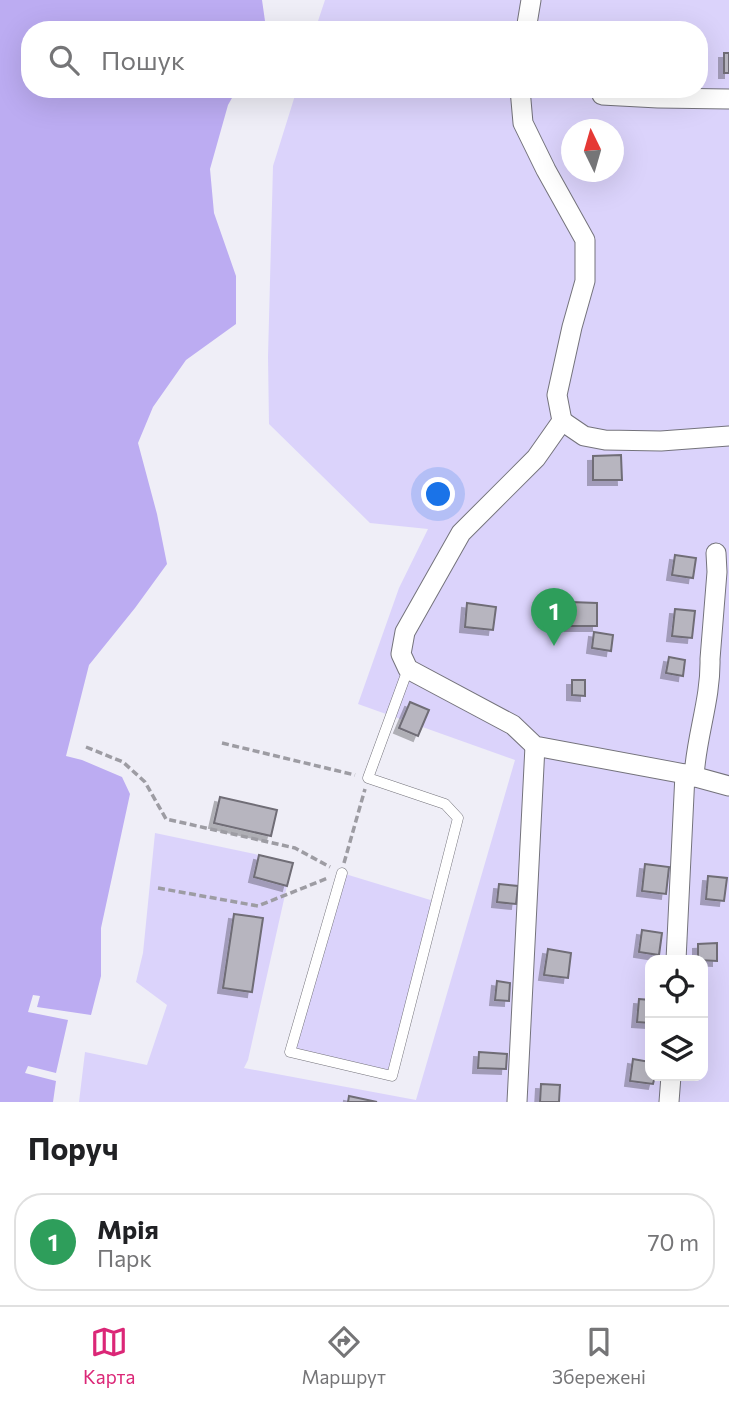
<!DOCTYPE html>
<html lang="uk">
<head>
<meta charset="utf-8">
<style>
	:root { --surface:#fff; --page:#f6f6f6; --text:#202124; --muted:#757577; --line:#e0e0e0; --accent:#db2777 }
	body { margin:0; font-family:Commissioner,sans-serif; background:var(--page); color:var(--text) }
	.controls { position:absolute; right:21px; bottom:21px; display:grid; overflow:hidden; border-radius:14px; box-shadow:0 7px 28px #0002 }
	.controls button { width:63px; height:63px; display:grid; place-items:center; padding:0; border:0; border-bottom:2px solid var(--line); background:var(--surface); color:var(--text); font:35px sans-serif }
	.compass { position:absolute; left:561px; top:119px; width:63px; height:63px; border-radius:50%; background:var(--surface); box-shadow:0 7px 28px #0002; rotate:355deg }
	.you { position:absolute; left:439px; top:495px; width:24px; height:24px; margin:-18px; border:5px solid #fff; border-radius:50%; background:#1a73e8; box-shadow:0 0 0 10px #1a73e833 }
	.badge { display:grid; place-items:center; width:46px; height:46px; border-radius:50%; background:var(--accent); color:#fff; font-size:23px; font-weight:700 }
	.pin { position:absolute; translate:-50% -58px; filter:drop-shadow(0 2px 4px #0008) }
	.pin::after { content:''; position:absolute; top:37px; width:24px; height:21px; background:inherit; clip-path:polygon(0 0,100% 0,50% 100%) }
	.list { margin:0; padding:0; list-style:none }
	h2 { display:flex; justify-content:space-between; align-items:center; height:91px; margin:0; padding:0 28px; font-size:30px }
	h2 small { font-size:23px; font-weight:400; color:var(--muted) }
	.list li { display:grid; grid-template-columns:46px 1fr auto; gap:21px; align-items:center; box-sizing:border-box; height:98px; margin:0 14px 14px; padding:0 14px; border:2px solid var(--line); border-radius:28px }
	.list b { display:block; font-size:26px; white-space:nowrap }
	.list p { margin:0; font-size:23px; white-space:nowrap; color:var(--muted) }
	.list em { font-size:23px; font-style:normal; color:var(--muted) }
	.icon { flex:none; width:38px; height:38px; fill:none; stroke:currentColor; stroke-width:2; stroke-linecap:round; stroke-linejoin:round }
	.map { position:relative; flex:none; width:729px; height:1102px; overflow:hidden }
	.search { position:absolute; background:var(--surface); box-shadow:0 7px 28px #0002; left:21px; right:21px; top:21px; height:77px; display:flex; align-items:center; gap:18px; box-sizing:border-box; padding:0 24px; border-radius:28px; color:var(--muted); font-size:26px }
	.sheet { height:203px; background:var(--surface) }
	nav { display:flex; justify-content:space-around; align-items:center; box-sizing:border-box; height:98px; border-top:2px solid var(--line); background:var(--surface); font-size:19px; color:var(--muted) }
	nav a { display:grid; justify-items:center; gap:4px }
	nav .on { color:var(--accent) }
	.map>svg:first-child { display:block }
	.green { fill:#dbd3fb; fill-rule:evenodd }
	.water { fill:#bcacf2 }
	.building { fill:#b7b5bf; stroke:#6f6d76; stroke-width:2; filter:url(#shadow) }
	.lines { fill:none; stroke-linecap:round; stroke-linejoin:round }
	.service-casing { stroke:#74737b; stroke-width:11 }
	.minor-casing { stroke:#74737b; stroke-width:21 }
	.path { stroke:#9d9ca3; stroke-width:3.5; stroke-dasharray:7 3.5; stroke-linecap:butt }
	.service { stroke:#fff; stroke-width:10 }
	.minor { stroke:#fff; stroke-width:19 }
</style>
</head>
<body>
<div class="map">
<svg width="729" height="1102" viewBox="0 0 729 1102">
	<defs>
		<filter id="shadow"><feDropShadow dx="-5" dy="5" stdDeviation="0" flood-color="#0004"/></filter>
	</defs>
	<rect width="100%" height="100%" fill="#efeef7"/>
	<g class="green">
		<path d="M325,0H729V1102H79L85,1052L147,1065L167,1005L136,982L143,953L155,833L259,855L287,886L248,1060L244,1068L416,1100L515,760L358,704L399,588L428,529L370,523L269,424L268,357L273,166L297,89H699V30H315ZM572,130H614V172H572ZM650,960H703V1076H650Z"/>
		<path d="M342,873L437,902L392,1076L290,1052Z"/>
	</g>
	<path class="water" d="M0,0H262L265,21L263,30H30V89H237L228,105L210,169L214,213L236,276V324L186,360L153,407L138,443L157,514L167,564L135,608L89,665L66,756L82,760L122,777L130,794L101,928V976L91,1015L37,1007L40,996L33,995L28,1012L68,1020L56,1073L28,1066L25,1073L56,1081L53,1102H0Z"/>
	<g class="building">
		<rect x="724" y="53" width="5" height="20"/>
		<path d="M621,455L622,480H593V456Z"/>
		<path d="M675,555L696,558L693,578L672,575Z"/>
		<path d="M570,602L597,603V626H570Z"/>
		<path d="M467,603L496,607L493,630L465,627Z"/>
		<path d="M675,609L695,611L692,638L672,636Z"/>
		<path d="M594,632L613,635L611,651L592,648Z"/>
		<path d="M669,657L685,660L683,676L666,673Z"/>
		<path d="M572,680H585V696L572,695Z"/>
		<path d="M410,702L429,710L418,736L399,728Z"/>
		<path d="M220,797L277,810L271,836L214,823Z"/>
		<path d="M259,855L293,863L287,886L254,877Z"/>
		<path d="M645,864L669,867L666,894L642,891Z"/>
		<path d="M708,876L727,878L724,901L706,899Z"/>
		<path d="M499,884L518,886L516,904L497,902Z"/>
		<path d="M234,914L263,918L252,992L223,988Z"/>
		<path d="M642,930L662,933L659,955L639,952Z"/>
		<path d="M717,943V961L698,960V944Z"/>
		<path d="M548,949L571,953L568,978L544,975Z"/>
		<path d="M497,981L510,983L509,1001L495,1000Z"/>
		<path d="M639,999L650,1000V1023L637,1022Z"/>
		<path d="M479,1052L507,1054L506,1069L478,1068Z"/>
		<path d="M633,1059L650,1062V1076H655L653,1084L630,1081Z"/>
		<path d="M541,1084L560,1085L559,1102H540Z"/>
		<path d="M349,1096L377,1102H348Z"/>
	</g>
	<g class="lines">
		<g class="service-casing">
			<path id="service" d="M342,873L290,1052L392,1076L458,818L445,804L368,778L408,669"/>
		</g>
		<g class="minor-casing">
			<g id="minor">
				<path d="M526,30L531,0"/>
				<path d="M520,89L523,123L546,170L585,240V281L572,327L557,395L562,421L536,458L461,533L405,632L401,654L408,669L513,725L535,746L685,774L729,786"/>
				<path d="M602,95L658,98L729,99"/>
				<path d="M562,421L584,436L605,440L661,441L729,436"/>
				<path d="M694,777C696,737 711,699 710,659L717,572L716,553"/>
				<path d="M676,960L685,774"/>
				<path d="M517,1102L535,746"/>
				<path d="M669,1102L671,1076"/>
			</g>
		</g>
		<g class="path">
			<path d="M222,743L355,775"/>
			<path d="M86,747L123,762L145,782L166,819L295,848L330,867"/>
			<path d="M344,863L365,789"/>
			<path d="M158,888L258,906L328,878"/>
		</g>
		<use href="#service" class="service"/>
		<use href="#minor" class="minor"/>
	</g>
</svg>
<div class="controls">
<button><svg class="icon" aria-label="locate" viewBox="0 0 24 24"><circle cx="12" cy="12" r="6"/><path d="M12 2v4M12 18v4M2 12h4M18 12h4"/></svg></button>
<button><svg class="icon" aria-label="layers" viewBox="0 0 24 24"><path d="M12 4l9 5-9 5-9-5zM3 14l9 5 9-5"/></svg></button>
</div>
<svg class="compass" viewBox="-18 -18 36 36"><path d="M0-13l5 13h-10z" fill="#e53935"/><path d="M0 13l5-13h-10z" fill="#757577"/></svg>
<div class="you"></div>
<div class="pin badge" style="left:554px;top:646px;background:#2e9e5b">1</div>
<div class="search"><svg class="icon" aria-label="search" viewBox="0 0 24 24"><circle cx="10" cy="10" r="6"/><path d="M15 15l6 6"/></svg>Пошук</div>
</div>
<section class="sheet">
<h2>Поруч<small></small></h2>
<ul class="list">
<li><span class="badge" style="background:#2e9e5b">1</span><div><b>Мрія</b><p>Парк</p></div><em>70 m</em></li>
</ul>
</section>
<nav>
<a class="on"><svg class="icon" aria-label="map" viewBox="0 0 24 24"><path d="M3 6l6-2 6 2 6-2v14l-6 2-6-2-6 2zM9 4v14M15 6v14"/></svg>Карта</a>
<a><svg class="icon" aria-label="directions" viewBox="0 0 24 24"><path d="M12 3l9 9-9 9-9-9zM9 14v-3h6M13 9l2 2-2 2"/></svg>Маршрут</a>
<a><svg class="icon" aria-label="saved" viewBox="0 0 24 24"><path d="M7 4h10v16l-5-4-5 4z"/></svg>Збережені</a>
</nav>
</body>
</html>
